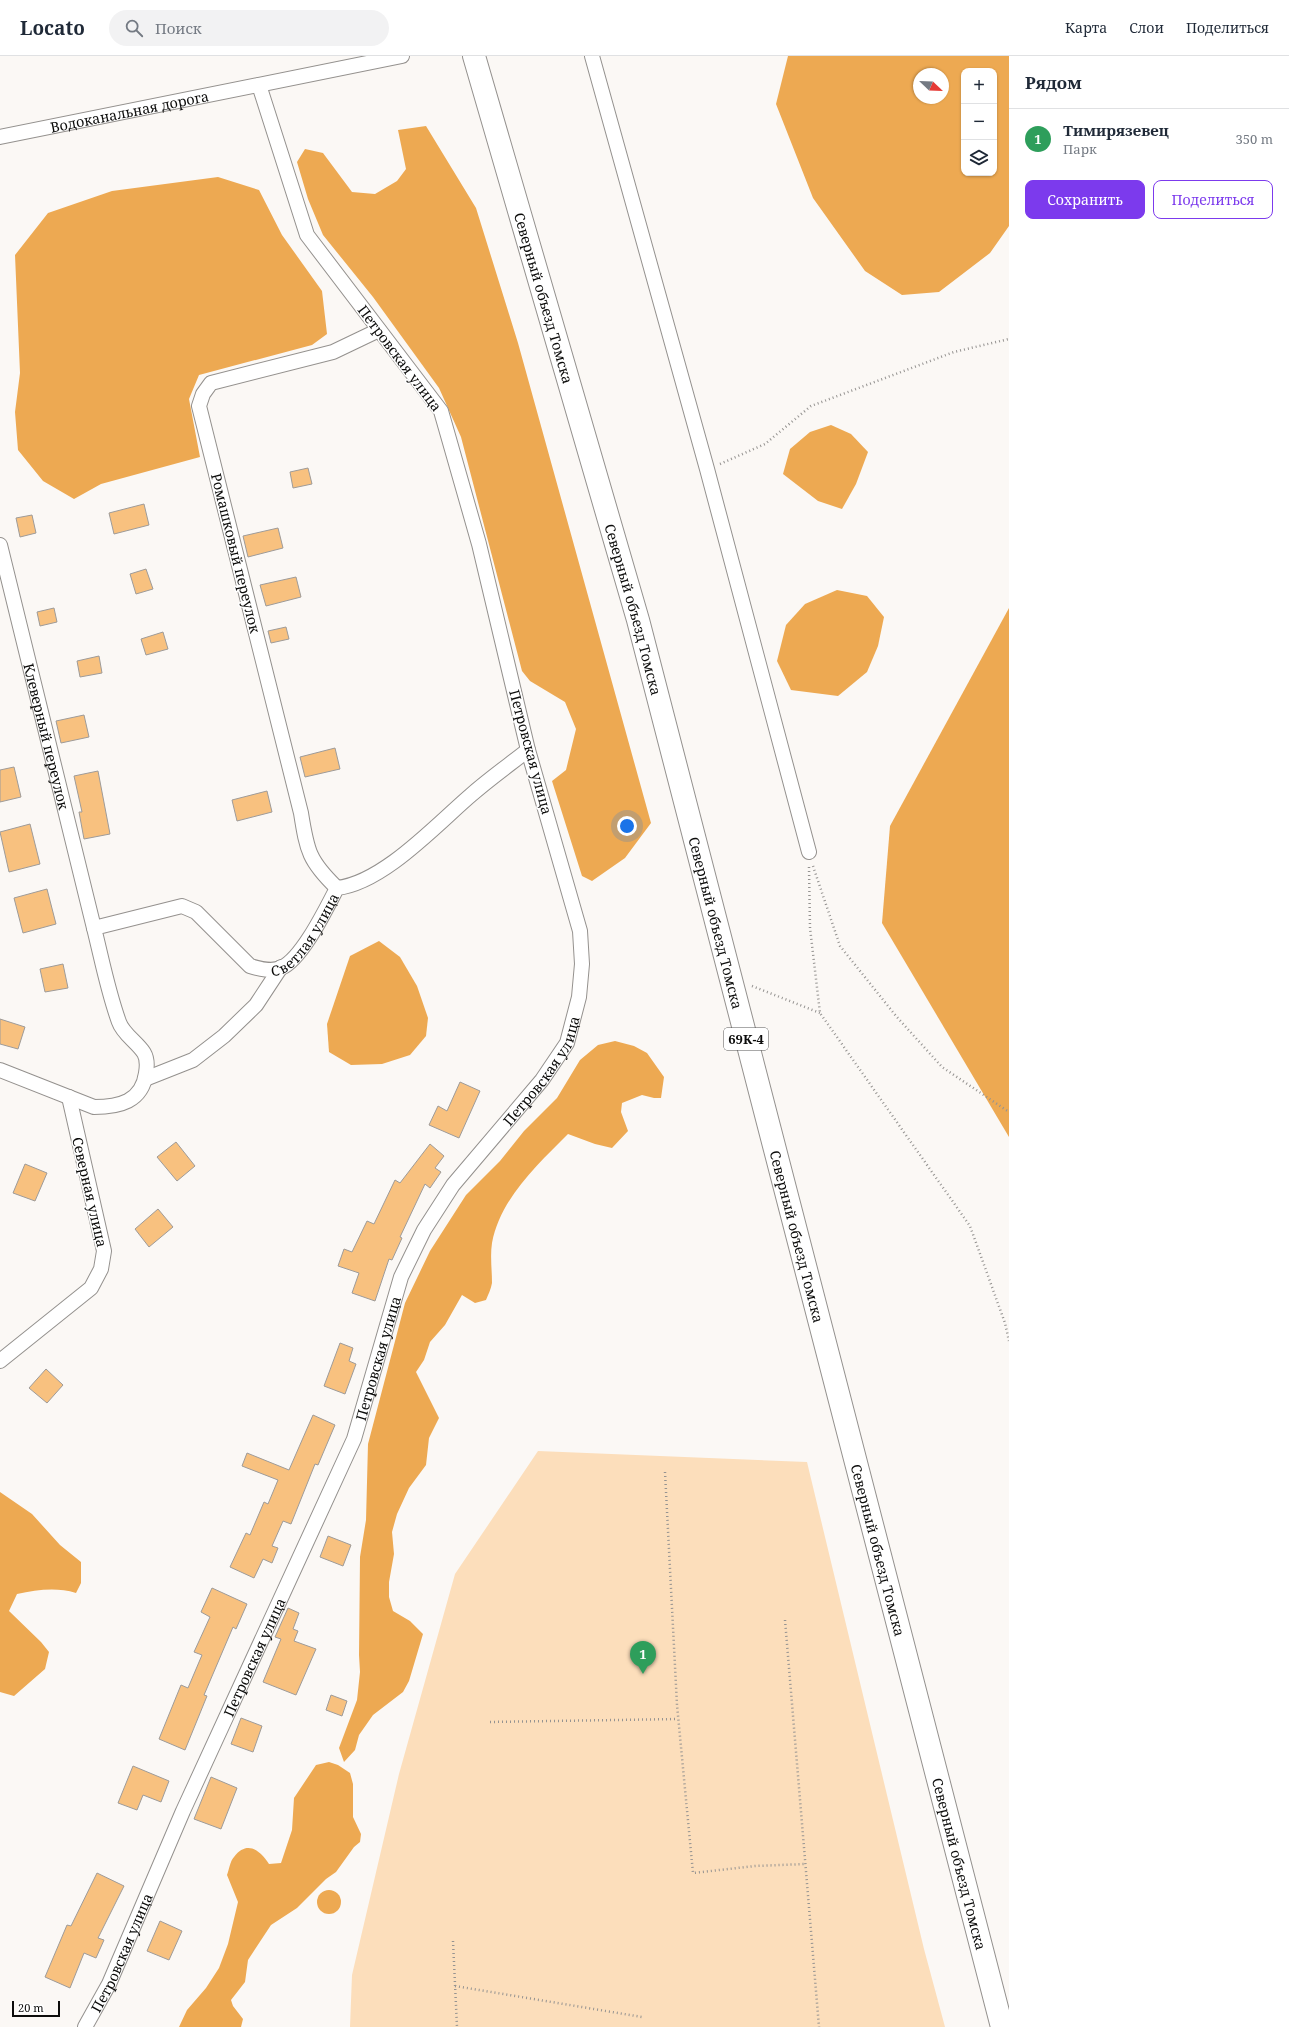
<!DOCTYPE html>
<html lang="ru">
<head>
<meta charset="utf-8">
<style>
	:root { --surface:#fff; --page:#f2f2f3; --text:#1f2937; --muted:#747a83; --line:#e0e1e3; --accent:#7c3aed }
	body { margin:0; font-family:"Noto Serif",serif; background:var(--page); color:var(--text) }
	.controls { position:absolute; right:12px; top:12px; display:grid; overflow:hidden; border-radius:8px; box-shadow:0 1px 3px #0004 }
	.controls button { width:36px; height:36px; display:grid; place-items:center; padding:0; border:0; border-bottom:1px solid var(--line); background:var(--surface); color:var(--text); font:20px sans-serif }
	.compass { position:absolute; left:913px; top:12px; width:36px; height:36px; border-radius:50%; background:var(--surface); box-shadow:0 1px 3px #0004; rotate:113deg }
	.scale { position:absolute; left:12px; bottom:10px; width:48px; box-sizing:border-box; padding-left:4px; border:2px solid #0c0c0b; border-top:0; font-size:11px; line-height:14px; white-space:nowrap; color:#0c0c0b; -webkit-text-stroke:3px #fff; paint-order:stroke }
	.you { position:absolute; left:627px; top:770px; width:14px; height:14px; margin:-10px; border:3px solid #fff; border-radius:50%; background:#1a73e8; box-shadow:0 0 0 6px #1a73e833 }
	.badge { display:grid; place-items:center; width:26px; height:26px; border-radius:50%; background:var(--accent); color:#fff; font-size:13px; font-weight:700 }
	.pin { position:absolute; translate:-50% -33px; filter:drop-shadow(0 1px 2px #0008) }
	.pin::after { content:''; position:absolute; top:21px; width:14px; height:12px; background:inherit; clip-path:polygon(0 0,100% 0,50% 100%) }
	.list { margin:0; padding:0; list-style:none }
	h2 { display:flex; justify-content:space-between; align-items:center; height:52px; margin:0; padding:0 16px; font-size:17px }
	h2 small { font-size:13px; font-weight:400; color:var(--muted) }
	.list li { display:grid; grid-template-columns:26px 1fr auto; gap:12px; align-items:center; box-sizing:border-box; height:60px; padding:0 16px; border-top:1px solid var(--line) }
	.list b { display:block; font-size:15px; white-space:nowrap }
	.list p { margin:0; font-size:13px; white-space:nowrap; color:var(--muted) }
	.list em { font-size:13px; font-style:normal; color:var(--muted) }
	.actions { display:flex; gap:8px; padding:12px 16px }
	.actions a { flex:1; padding:9px 0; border:1px solid var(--accent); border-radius:8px; text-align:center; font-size:14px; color:var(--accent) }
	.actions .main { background:var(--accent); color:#fff }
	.icon { flex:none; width:22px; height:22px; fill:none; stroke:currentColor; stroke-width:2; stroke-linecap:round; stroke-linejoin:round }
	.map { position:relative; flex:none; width:1009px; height:1971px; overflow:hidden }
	header { display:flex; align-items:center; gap:24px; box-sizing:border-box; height:56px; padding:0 20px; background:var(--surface); border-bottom:1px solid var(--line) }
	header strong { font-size:19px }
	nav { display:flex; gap:22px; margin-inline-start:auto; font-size:14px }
	.search { width:280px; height:36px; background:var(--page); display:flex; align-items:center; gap:10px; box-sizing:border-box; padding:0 14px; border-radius:22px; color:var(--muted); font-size:15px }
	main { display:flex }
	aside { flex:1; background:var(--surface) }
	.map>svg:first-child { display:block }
	.green { fill:#fcdebb }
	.forest { fill:#eda952; fill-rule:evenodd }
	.building { fill:#f8c17f; stroke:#9e9b99 }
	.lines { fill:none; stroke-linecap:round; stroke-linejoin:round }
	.street-casing { stroke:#94918e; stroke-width:16 }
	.primary-casing { stroke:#94918e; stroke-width:24 }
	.path { stroke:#959391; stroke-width:2.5; stroke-dasharray:1 3; stroke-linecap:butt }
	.street { stroke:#fff; stroke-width:14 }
	.primary { stroke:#fff; stroke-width:22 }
	.labels { text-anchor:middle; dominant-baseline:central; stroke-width:3; stroke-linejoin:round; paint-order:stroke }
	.shield { fill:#fff; stroke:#555554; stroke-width:1 }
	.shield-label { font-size:13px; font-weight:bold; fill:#0c0c0b }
	.street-label { font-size:14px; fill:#0c0c0b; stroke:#fff }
</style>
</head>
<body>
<header>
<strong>Locato</strong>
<div class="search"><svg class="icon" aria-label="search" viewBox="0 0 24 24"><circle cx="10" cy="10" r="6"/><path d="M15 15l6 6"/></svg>Поиск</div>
<nav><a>Карта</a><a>Слои</a><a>Поделиться</a></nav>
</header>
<main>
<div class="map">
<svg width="1009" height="1971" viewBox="0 0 1009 1971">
	<rect width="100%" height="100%" fill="#fbf8f5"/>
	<path class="green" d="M538,1395L807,1406L924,1893L945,1971H350L352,1919L399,1718L455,1518Z"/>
	<g class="forest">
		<path d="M788,0H1009V170L990,197L939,236L902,239L865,215L813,142L776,48ZM964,15H994V117H964ZM919,18H943V42H919Z"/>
		<path d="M426,70L476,152L518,287L651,767L625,802L592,825L582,820L552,725L566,714L576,673L565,646L530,625L522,615L461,381L439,332L373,241L323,179L308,143L297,106L305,93L323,97L352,136L375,138L397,125L406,113L398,74Z"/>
		<path d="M218,121L259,134L282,179L322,235L327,278L312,289L199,319L189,343L200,401L101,428L74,443L43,425L18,394L15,356L20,317L15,199L48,157L112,135Z"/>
		<path d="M831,369L851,378L868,396L856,428L842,453L818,445L783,418L790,393L810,376Z"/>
		<path d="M837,534L867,540L884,561L878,590L867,616L838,640L791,634L777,605L786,569L805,548Z"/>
		<path d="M1009,552V1081L882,867L890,770Z"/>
		<path d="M379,885L400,901L417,930L428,962L426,980L410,999L382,1008L351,1009L329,996L327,968L350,900Z"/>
		<path d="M615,985L634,990L647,997L664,1021L661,1042H654L642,1039L622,1047L621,1056L628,1075L612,1092L595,1088L568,1078C538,1108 500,1143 492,1187C490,1200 492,1214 492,1227C491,1233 488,1239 486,1244L475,1247L462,1239L445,1269L430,1286L424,1304L416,1316L439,1362L429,1382L426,1409L409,1432L397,1458L392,1476L394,1498L389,1526V1541L393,1555L410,1565L423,1578L409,1625L403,1636L373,1659L359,1679L355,1694L344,1706L339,1692L357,1644L360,1616L359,1599L360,1501L366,1464L368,1388L405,1247L430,1195L466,1139L500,1105L524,1075L557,1042L580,1004L598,989Z"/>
		<path d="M0,1436L32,1458L60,1489L81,1506V1527L76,1537C56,1531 37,1534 17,1538L9,1555L41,1586L49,1596L45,1613L14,1640L0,1636Z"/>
		<path d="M329,1706L338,1709L350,1717L353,1728V1761L361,1778L360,1786L354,1791L336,1816L326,1823L297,1852L271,1869L248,1904L245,1926L231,1944L233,1950L243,1963L241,1971H179L187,1954L206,1932L219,1912L228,1888L238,1846L227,1819C229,1814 230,1805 234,1801C247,1784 260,1794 269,1808L281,1807L292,1774L294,1742L316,1709Z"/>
		<circle cx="329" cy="1846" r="12"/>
	</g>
	<g class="building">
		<path d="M308,412L312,428L293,432L290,416Z"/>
		<path d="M144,448L149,469L114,478L109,457Z"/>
		<path d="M32,459L36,477L20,481L16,462Z"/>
		<path d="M278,472L283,492L248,501L243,480Z"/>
		<path d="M146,513L153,533L136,538L130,518Z"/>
		<path d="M296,521L301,541L266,550L260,529Z"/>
		<path d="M54,552L57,566L40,570L37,556Z"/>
		<path d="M286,571L289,583L271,587L268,575Z"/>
		<path d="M163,576L168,593L146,599L141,583Z"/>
		<path d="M99,600L102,617L80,621L77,605Z"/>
		<path d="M84,659L89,681L61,687L56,665Z"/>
		<path d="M335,692L340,713L305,721L300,701Z"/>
		<path d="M14,711L21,741L0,746V714Z"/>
		<path d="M98,715L110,778L84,783L79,756H82L74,720Z"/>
		<path d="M267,735L272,756L237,765L232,744Z"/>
		<path d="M30,768L40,808L9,816L0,776Z"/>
		<path d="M47,833L56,868L23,877L14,842Z"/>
		<path d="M63,908L68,932L45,936L40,913Z"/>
		<path d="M0,963L25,971L18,993L0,988Z"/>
		<path d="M460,1026L480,1035L459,1082L429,1069L438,1050L447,1055Z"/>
		<path d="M176,1086L195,1110L177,1125L157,1101Z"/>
		<path d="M430,1088L444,1100L435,1112L441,1116L430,1132L425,1128L400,1181L402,1182L392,1204L389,1203L375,1245L352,1237L359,1217L338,1210L344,1193L352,1196L367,1165L374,1168L395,1124L400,1127Z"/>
		<path d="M25,1108L47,1117L35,1145L13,1137Z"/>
		<path d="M158,1153L173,1171L149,1191L135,1173Z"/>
		<path d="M340,1287L353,1292L349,1305L356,1308L345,1338L324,1330Z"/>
		<path d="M46,1313L63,1329L47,1347L29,1332Z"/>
		<path d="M313,1359L335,1369L318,1409L315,1408L291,1468L283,1465L272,1490L278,1492L272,1507L263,1503L254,1522L230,1511L246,1477L250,1479L264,1446L268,1448L278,1424L242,1410L247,1397L289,1414Z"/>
		<path d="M328,1480L351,1489L343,1510L320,1501Z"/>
		<path d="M212,1532L247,1548L236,1573L233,1571L204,1639L207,1640L185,1694L159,1683L181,1629L188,1632L202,1599L194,1596L210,1561L201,1556Z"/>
		<path d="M288,1552L299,1557L293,1573L298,1575L294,1585L316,1593L296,1639L263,1626L281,1583L275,1581Z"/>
		<path d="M331,1639L347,1645L342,1660L326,1654Z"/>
		<path d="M241,1662L262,1670L253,1696L231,1688Z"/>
		<path d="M133,1710L169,1725L161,1746L143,1739L137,1754L118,1747Z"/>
		<path d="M211,1721L237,1732L221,1773L194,1763Z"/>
		<path d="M97,1817L124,1830L98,1882L104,1884L96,1902L84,1897L70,1932L45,1921L67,1869L71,1870Z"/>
		<path d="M160,1865L182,1875L169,1904L147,1895Z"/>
	</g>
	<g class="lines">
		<g class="street-casing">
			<g id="street">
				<path d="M592,0L707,413L809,796"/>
				<path id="s1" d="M0,81L402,0"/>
				<path id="s2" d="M0,489L94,872"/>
				<path d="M337,832C309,805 307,795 301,757L199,350L203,338L211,327L333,296L379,274"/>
				<path id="s3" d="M0,1014L94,1051C119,1051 142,1046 146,1017C147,1011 147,1002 144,997C137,986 123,978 119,966C108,936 102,904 94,872L182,850L196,856L250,910C260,913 271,916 281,912C302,903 326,853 337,832C383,827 436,769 471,739C489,723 509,709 528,694"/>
				<path d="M145,1023L193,1004L224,980L256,949L281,911"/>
				<path d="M0,1305L91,1232L101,1213L104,1195L69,1041"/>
				<path id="s4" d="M85,1971L109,1928L183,1755L354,1383L401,1221L424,1174L453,1129L542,1024L567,987L579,941L582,908L580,875L528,694L479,488L441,355L307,179L259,29"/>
			</g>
		</g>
		<g class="primary-casing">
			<g id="primary">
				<path id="s5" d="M474,0L638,564L1002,1971"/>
			</g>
		</g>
		<g class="path">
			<path d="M720,408L765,388L811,350L954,296L1009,283"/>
			<path d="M813,810L840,890L896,960L942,1011L1009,1056"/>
			<path d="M809,811L810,872L820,957L970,1170L1005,1267L1009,1285"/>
			<path d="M752,930L820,957"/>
			<path d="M665,1416L677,1649L693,1817L755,1810L805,1808"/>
			<path d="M785,1564L819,1971"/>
			<path d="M490,1666L678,1663"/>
			<path d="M453,1885L457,1971"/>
			<path d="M455,1930L642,1961"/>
		</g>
		<use href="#street" class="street"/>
		<use href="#primary" class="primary"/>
	</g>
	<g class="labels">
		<rect class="shield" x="724" y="972" width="44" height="22" rx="3"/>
		<g class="shield-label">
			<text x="746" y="983">69К-4</text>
		</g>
		<g class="street-label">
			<text stroke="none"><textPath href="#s1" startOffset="132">Водоканальная дорога</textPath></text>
			<text stroke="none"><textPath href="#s5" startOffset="252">Северный объезд Томска</textPath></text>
			<text transform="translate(400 302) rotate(53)">Петровская улица</text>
			<text transform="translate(236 497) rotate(76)">Ромашковый переулок</text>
			<text stroke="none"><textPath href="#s5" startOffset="576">Северный объезд Томска</textPath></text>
			<text stroke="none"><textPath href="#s2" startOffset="197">Клеверный переулок</textPath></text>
			<text transform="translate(531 696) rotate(75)">Петровская улица</text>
			<text stroke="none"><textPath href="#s5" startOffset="900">Северный объезд Томска</textPath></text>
			<text stroke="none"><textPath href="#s3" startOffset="583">Светлая улица</textPath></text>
			<text stroke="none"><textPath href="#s4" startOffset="1067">Петровская улица</textPath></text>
			<text transform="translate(90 1136) rotate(77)">Северная улица</text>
			<text stroke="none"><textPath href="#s5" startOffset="1224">Северный объезд Томска</textPath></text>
			<text stroke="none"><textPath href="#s4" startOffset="731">Петровская улица</textPath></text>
			<text stroke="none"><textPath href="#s5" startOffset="1548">Северный объезд Томска</textPath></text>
			<text stroke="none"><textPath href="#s4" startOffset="407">Петровская улица</textPath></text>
			<text stroke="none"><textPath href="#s5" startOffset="1872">Северный объезд Томска</textPath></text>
			<text stroke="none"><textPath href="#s4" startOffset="83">Петровская улица</textPath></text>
		</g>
	</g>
</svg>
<div class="controls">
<button>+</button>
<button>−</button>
<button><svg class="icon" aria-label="layers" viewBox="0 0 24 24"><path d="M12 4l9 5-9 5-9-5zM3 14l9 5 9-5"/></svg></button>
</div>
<svg class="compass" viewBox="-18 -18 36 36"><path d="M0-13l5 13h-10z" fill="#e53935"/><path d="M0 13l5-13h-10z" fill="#747a83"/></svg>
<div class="scale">20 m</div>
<div class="you"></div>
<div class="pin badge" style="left:643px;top:1618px;background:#2e9e5b">1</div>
</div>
<aside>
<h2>Рядом<small></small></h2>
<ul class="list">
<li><span class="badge" style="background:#2e9e5b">1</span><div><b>Тимирязевец</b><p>Парк</p></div><em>350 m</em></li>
</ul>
<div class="actions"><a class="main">Сохранить</a><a>Поделиться</a></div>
</aside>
</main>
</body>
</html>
